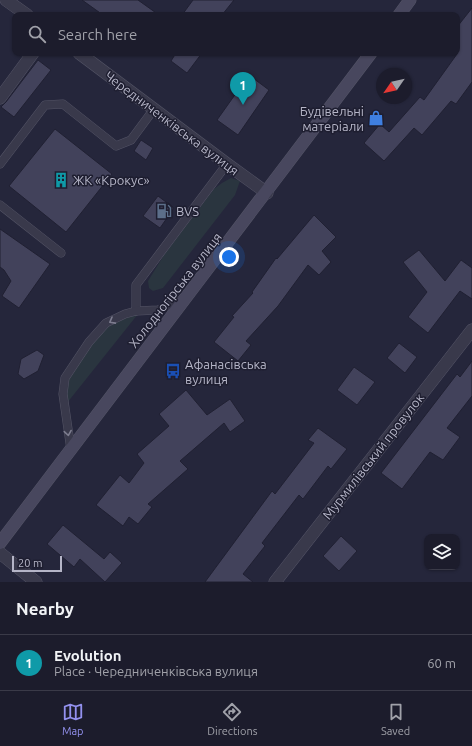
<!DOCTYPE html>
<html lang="en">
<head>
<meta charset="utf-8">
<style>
	:root { --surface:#1c1c2c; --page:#252534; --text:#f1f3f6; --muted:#a0a1a9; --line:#3a3a48; --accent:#9391ef }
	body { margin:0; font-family:Ubuntu,sans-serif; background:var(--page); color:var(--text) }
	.controls { position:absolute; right:12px; bottom:12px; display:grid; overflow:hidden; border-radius:8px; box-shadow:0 1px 3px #0004 }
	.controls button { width:36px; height:36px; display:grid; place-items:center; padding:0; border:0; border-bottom:1px solid var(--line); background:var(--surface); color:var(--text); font:20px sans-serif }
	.compass { position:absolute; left:376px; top:68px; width:36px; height:36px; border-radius:50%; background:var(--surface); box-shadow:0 1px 3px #0004; rotate:236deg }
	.scale { position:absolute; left:12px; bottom:10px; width:50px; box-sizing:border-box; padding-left:4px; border:2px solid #b5b5c7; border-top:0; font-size:11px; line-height:14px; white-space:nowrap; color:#b5b5c7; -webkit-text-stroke:3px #1e1e30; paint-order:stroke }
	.you { position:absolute; left:229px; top:257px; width:14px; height:14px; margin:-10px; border:3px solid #fff; border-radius:50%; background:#1a73e8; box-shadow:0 0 0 6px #1a73e833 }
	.badge { display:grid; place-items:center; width:26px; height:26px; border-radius:50%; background:var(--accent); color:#fff; font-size:13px; font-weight:700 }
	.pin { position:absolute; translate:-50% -33px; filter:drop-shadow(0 1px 2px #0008) }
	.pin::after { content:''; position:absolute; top:21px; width:14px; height:12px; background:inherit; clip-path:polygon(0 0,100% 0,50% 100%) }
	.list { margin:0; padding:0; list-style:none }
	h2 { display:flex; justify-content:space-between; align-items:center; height:52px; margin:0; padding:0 16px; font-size:17px }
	h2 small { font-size:13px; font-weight:400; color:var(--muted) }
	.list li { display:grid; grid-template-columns:26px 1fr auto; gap:12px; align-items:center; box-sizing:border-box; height:56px; padding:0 16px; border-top:1px solid var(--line) }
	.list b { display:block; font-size:15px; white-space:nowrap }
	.list p { margin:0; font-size:13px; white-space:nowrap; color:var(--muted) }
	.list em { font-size:13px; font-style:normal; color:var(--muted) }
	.icon { flex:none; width:22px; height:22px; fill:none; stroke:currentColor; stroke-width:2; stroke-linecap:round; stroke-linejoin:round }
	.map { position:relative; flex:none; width:472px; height:582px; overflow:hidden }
	.search { position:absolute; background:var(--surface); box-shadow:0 1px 3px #0004; left:12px; right:12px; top:12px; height:44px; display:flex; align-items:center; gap:10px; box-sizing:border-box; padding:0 14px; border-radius:8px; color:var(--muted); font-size:15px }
	.sheet { height:108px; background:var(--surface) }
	nav { display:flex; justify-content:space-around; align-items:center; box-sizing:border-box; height:56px; border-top:1px solid var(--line); background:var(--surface); font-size:11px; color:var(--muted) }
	nav a { display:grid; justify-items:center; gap:2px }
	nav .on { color:var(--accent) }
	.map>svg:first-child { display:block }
	.green { fill:#2a353f }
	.building { fill:#42425b; stroke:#202032 }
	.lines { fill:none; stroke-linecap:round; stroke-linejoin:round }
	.lane-casing { stroke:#545466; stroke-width:9 }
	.street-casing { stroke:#545466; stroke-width:13 }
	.secondary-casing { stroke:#545466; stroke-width:13 }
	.lane { stroke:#39394b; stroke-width:8 }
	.street { stroke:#39394b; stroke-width:12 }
	.secondary { stroke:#48475e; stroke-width:12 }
	.oneway { stroke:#7d7d8f }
	.labels { text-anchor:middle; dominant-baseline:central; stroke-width:3; stroke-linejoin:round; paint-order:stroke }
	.poi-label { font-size:13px; fill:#b5b5c7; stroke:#1e1e30; text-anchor:start }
	.street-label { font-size:13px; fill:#b5b5c7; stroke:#1e1e30 }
</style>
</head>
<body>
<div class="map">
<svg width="472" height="582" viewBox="0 0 472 582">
	<rect width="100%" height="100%" fill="#25263b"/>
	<g class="green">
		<path d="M231,178L240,181L235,195L163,288L153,291L149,288L148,281L164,255L214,189L222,183Z"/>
		<path d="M138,314L67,403L66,376L105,326Z"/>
	</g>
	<g class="building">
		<path d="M82,0H138L159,15H103Z"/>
		<path d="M193,0H234L222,15H182Z"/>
		<path d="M472,8V82L456,104L451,101L422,135L414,128L384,161L364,143L380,124L389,132L420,97L424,100L457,54V27Z"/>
		<path d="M176,53H202L187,73L171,61Z"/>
		<path d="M38,60L51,70L14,117L1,107L6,102Z"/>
		<path d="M249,75L269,90L238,135L217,120Z"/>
		<path d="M55,129L112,174L66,232L9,186Z"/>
		<path d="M141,140L153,148L146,160L134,151Z"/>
		<path d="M158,196L174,208L160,228L143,216Z"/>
		<path d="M314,215L336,237L322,251L331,262L319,275L308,265L278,306L246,341L251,345L238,361L214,342L234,317L232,316L253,293L252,292L276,258L277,259Z"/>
		<path d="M0,229L50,264L19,308L2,296L11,281L4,270L0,267Z"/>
		<path d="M419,250L445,281L461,260L472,268V299L460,291L428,333L408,317L427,292L403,262Z"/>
		<path d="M399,343L417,357L405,373L387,358Z"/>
		<path d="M37,350L44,355L38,371L24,379L18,374L21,359Z"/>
		<path d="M472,361V396L447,428L460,437L443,460L430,452L402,489L381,473L457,374L460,377Z"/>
		<path d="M354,367L375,382L357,405L337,390Z"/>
		<path d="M186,390L207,415L230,399L245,421L230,432L224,423L180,461L188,469L148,504L152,507L138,524L129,517L123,526L96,505L120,475L129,483L144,463L137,454L169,426L159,414Z"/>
		<path d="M318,428L347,449L331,469L328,466L303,499L299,495L262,543L265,546L243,574L253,582H205L272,491L275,494L314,443L308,440Z"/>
		<path d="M63,525L104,559L110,552L122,563L105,582L80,559L74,567L47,544Z"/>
		<path d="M341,536L357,551L339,571L323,556Z"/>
	</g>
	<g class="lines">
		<g class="lane-casing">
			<g id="lane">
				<path d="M0,164L45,105L63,104L116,146L131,140L154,109"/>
				<path d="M0,205L61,253"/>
				<path d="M136,311V285L227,164"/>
				<path d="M71,450L63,394L65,378L89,342L106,323L125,314L136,311L158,310L185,298"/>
			</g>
		</g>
		<g class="street-casing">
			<g id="street">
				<path d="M6,0L27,15"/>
				<path d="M79,53L227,164L267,193"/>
				<path d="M0,98L33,53"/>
				<path d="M0,553L36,582"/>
				<path d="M275,582L472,330"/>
			</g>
		</g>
		<g class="secondary-casing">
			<g id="secondary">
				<path d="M399,15L410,0"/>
				<path d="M0,543C124,380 248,217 371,53"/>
			</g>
		</g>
		<use href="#lane" class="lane"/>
		<use href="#street" class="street"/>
		<use href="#secondary" class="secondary"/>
	</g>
	<defs><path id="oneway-chevron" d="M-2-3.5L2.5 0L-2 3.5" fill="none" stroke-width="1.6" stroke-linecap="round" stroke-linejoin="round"/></defs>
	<g class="oneway">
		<use href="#oneway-chevron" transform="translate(112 321) rotate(151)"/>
		<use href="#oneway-chevron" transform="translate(68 433) rotate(81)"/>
	</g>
	<defs>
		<g id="shop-bare" transform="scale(1.2)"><path d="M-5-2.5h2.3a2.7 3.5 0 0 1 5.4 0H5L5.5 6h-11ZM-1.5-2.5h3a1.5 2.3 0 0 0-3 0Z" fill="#3f7fe0" stroke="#1e1e30" stroke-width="2.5" paint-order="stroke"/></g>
		<g id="building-bare" transform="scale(1.2)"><path d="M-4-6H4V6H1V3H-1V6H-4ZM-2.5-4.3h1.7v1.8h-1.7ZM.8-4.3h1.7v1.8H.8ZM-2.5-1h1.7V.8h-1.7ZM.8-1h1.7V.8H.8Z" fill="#0f9aa8" stroke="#1e1e30" stroke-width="2.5" paint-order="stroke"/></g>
		<g id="fuel-bare" transform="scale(1.2)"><path d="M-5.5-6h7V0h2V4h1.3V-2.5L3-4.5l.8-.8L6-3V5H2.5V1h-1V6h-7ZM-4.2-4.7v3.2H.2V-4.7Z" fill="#5c6f8a" stroke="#1e1e30" stroke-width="2.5" paint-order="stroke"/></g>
		<g id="bus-bare" transform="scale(1.2)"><path d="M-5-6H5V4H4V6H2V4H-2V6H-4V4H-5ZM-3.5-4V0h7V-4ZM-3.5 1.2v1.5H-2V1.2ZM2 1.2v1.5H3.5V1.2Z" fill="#1a4fb4" stroke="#1e1e30" stroke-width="2.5" paint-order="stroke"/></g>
	</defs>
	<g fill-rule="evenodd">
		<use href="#shop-bare" x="376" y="118"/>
		<use href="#building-bare" x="61" y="180"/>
		<use href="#fuel-bare" x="164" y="211"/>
		<use href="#bus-bare" x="173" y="371"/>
	</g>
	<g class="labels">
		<g class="poi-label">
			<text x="364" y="111" text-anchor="end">Будівельні<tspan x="364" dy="15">матеріали</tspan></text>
			<text x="73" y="180">ЖК «Крокус»</text>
			<text x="176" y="211">BVS</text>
			<text x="185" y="364">Афанасівська<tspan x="185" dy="15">вулиця</tspan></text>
		</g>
		<g class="street-label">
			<text transform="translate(172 123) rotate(37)">Чередниченківська вулиця</text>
			<text transform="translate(175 290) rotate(-52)">Холодногірська вулиця</text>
			<text transform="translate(373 456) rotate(-52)">Мурмилівський провулок</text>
		</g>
	</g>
</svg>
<div class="controls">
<button><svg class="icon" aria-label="layers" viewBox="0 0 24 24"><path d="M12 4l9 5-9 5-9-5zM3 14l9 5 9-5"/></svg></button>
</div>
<svg class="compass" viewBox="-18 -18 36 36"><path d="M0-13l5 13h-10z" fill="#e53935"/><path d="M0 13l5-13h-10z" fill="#a0a1a9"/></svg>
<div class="scale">20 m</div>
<div class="you"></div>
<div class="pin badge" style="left:243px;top:105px;background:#0f9aa8">1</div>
<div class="search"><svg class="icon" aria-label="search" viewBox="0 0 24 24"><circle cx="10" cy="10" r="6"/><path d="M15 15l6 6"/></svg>Search here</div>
</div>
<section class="sheet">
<h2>Nearby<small></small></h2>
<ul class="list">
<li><span class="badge" style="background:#0f9aa8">1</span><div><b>Evolution</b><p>Place · Чередниченківська вулиця</p></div><em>60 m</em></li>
</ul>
</section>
<nav>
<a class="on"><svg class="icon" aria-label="map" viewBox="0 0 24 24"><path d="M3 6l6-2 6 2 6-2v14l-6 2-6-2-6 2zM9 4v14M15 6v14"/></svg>Map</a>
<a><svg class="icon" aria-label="directions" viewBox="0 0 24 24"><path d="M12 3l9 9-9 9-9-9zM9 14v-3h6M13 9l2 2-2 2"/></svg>Directions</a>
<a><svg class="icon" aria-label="saved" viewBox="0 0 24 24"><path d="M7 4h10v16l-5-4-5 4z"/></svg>Saved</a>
</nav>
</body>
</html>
